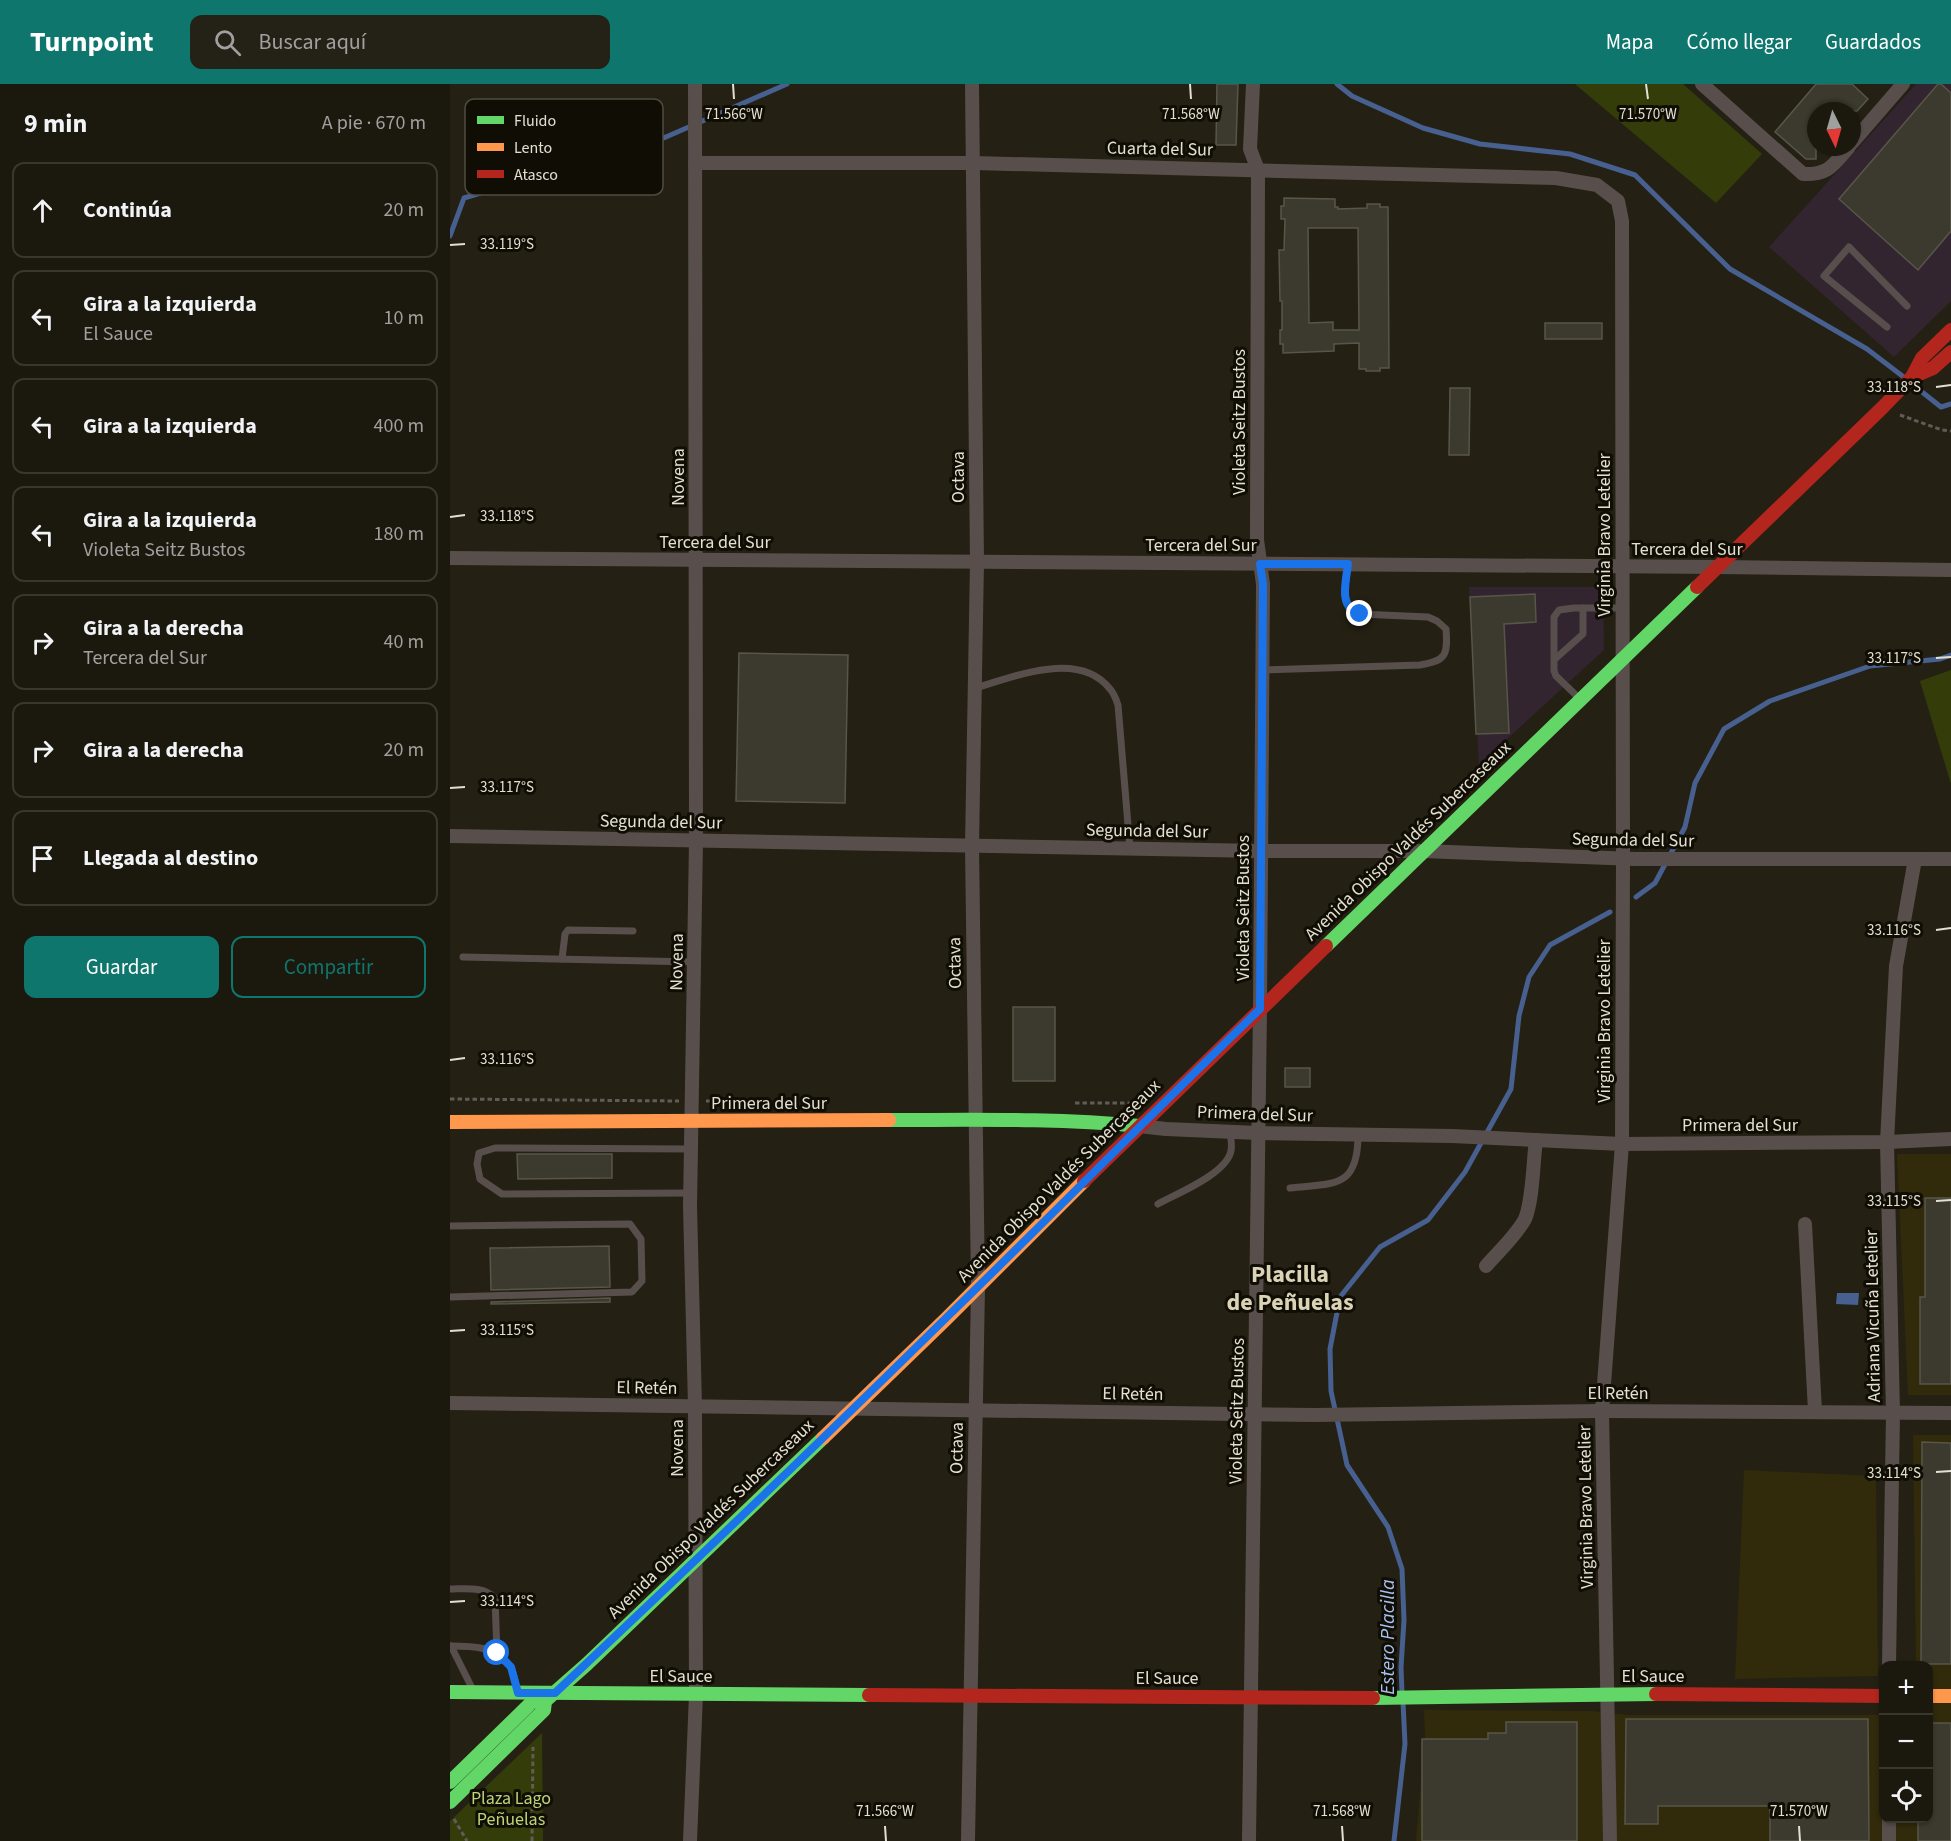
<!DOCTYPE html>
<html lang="es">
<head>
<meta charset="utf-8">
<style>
	:root { --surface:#1b180e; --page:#242117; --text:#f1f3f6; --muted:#a0a09e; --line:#39372e; --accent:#0f766e }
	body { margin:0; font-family:"Source Sans 3",sans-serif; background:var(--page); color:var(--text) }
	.controls { position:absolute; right:18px; bottom:18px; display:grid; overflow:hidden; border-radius:12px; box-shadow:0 2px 4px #0004 }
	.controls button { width:54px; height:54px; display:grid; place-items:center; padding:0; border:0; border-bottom:2px solid var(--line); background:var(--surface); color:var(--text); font:30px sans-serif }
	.compass { position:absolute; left:1357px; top:18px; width:54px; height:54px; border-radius:50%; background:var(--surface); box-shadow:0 2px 4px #0004; rotate:175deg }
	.stop { position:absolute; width:18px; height:18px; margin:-14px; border:4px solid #1a73e8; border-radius:50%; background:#fff }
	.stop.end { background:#1a73e8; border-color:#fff; box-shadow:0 2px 6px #0008 }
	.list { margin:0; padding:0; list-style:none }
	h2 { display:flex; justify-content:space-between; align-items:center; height:78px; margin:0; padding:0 24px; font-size:26px }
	h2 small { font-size:20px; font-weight:400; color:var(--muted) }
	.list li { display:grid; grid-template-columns:39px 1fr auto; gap:18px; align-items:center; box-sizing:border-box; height:96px; margin:0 12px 12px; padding:0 12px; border:2px solid var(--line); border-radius:12px }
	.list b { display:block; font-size:22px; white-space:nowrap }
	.list p { margin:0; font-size:20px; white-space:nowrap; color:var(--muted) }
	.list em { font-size:20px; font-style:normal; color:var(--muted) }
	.actions { display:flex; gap:12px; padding:18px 24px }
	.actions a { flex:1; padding:14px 0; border:2px solid var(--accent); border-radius:12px; text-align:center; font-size:21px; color:var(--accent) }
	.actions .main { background:var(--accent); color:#fff }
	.icon { flex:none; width:33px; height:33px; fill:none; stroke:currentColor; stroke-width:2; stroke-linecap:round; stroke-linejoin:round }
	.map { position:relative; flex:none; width:1501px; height:1757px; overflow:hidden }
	header { display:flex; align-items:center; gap:36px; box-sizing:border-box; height:84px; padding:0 30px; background:var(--accent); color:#fff }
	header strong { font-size:28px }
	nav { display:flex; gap:33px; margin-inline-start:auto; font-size:21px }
	.search { width:420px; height:54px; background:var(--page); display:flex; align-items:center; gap:15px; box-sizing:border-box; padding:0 21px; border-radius:12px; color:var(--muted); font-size:22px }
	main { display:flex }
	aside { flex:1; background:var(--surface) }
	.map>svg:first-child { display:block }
	.commercial { fill:#32252f }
	.built { fill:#312a0b }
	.green { fill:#343d0a }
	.water { fill:#476090 }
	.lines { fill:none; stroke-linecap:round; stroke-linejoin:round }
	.stream { stroke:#476090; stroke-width:5 }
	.building { fill:#3c392e; stroke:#585549; stroke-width:1.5; fill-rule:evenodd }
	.path { stroke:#625c58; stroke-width:3; stroke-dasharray:4.5 3; stroke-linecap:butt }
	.lane { stroke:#584f4d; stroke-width:7 }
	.street { stroke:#584f4d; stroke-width:14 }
	.fast { stroke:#63d668; stroke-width:14 }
	.slow { stroke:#ff974d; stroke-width:14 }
	.jam { stroke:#b3261e; stroke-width:14 }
	.route { stroke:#1a73e8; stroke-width:8 }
	.ticks { fill:none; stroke:#e4e0d1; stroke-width:2 }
	.labels { text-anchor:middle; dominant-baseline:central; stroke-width:6; stroke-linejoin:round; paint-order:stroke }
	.street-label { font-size:18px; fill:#e4e0d1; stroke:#100d05 }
	.park-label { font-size:18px; fill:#bdd477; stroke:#100d05 }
	.water-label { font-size:20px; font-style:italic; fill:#a9c1f1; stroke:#100d05 }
	.district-label { font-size:24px; font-weight:bold; fill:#dbd3b6; stroke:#100d05 }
	.key { fill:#100d05; stroke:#504c42; stroke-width:1.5 }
	.key-label { font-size:16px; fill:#e4e0d1 }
	.ticks-label { font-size:15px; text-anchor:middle; fill:#e4e0d1; stroke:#100d05; stroke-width:6; stroke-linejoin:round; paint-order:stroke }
</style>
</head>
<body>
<header>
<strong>Turnpoint</strong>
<div class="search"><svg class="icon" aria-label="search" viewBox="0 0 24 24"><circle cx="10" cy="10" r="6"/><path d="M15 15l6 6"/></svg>Buscar aquí</div>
<nav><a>Mapa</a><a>Cómo llegar</a><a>Guardados</a></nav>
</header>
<main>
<aside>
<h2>9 min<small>A pie · 670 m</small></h2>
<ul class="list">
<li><svg class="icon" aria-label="ahead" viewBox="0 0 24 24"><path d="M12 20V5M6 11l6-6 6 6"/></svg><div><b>Continúa</b></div><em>20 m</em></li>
<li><svg class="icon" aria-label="left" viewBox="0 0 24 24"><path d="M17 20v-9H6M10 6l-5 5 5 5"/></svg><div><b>Gira a la izquierda</b><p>El Sauce</p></div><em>10 m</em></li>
<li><svg class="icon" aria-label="left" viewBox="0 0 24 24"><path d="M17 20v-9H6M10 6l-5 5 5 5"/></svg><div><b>Gira a la izquierda</b></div><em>400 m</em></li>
<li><svg class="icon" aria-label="left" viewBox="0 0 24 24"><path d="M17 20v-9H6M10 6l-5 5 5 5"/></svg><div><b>Gira a la izquierda</b><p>Violeta Seitz Bustos</p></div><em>180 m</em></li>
<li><svg class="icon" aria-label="right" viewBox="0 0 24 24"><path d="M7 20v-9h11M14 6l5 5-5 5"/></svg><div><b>Gira a la derecha</b><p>Tercera del Sur</p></div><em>40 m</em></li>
<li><svg class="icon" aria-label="right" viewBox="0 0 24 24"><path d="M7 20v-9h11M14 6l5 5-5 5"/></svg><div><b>Gira a la derecha</b></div><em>20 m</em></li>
<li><svg class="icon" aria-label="arrive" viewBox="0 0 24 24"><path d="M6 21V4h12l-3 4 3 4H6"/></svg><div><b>Llegada al destino</b></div></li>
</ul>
<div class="actions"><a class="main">Guardar</a><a>Compartir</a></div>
</aside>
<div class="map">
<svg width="1501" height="1757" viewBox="0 0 1501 1757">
	<rect width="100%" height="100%" fill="#242013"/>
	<g class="commercial">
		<path d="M1466,0H1501V217L1444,273L1319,163Z"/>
		<path d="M1019,503H1153L1154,566L1029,681Z"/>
	</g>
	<g class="built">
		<path d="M1447,1070H1501V1311H1458Z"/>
		<path d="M1463,1351H1501V1757H966L975,1652L974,1626L1142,1627L1178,1631H1433L1434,1734H1478V1582L1466,1581Z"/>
		<path d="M1294,1386L1426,1392L1428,1592L1285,1595Z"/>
	</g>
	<g class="green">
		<path d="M1125,0H1233L1312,70L1266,119Z"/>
		<path d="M1501,586V700L1470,597Z"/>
		<path d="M92,1649L93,1757H0V1737Z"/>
	</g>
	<path class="water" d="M1387,1209H1409L1408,1221L1386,1220Z"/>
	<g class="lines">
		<g class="stream">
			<path d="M887,0L902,12L973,44L1030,60L1120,70L1185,91L1280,185L1417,265L1455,294"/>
			<path d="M0,152L14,114L216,53L337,0"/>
			<path d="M1462,300L1491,323L1501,320"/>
			<path d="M1186,813L1205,799L1235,743L1245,699L1274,645L1320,617L1420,582L1490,575L1501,571"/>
			<path d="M952,1609L951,1583L954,1536L952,1485L938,1443L897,1381L881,1307L880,1265L890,1213L930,1163L978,1136L1015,1088L1061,1005L1069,932L1079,893L1100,861L1160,828"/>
			<path d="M944,1757L955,1660L953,1618"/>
		</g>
	</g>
	<g class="building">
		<path d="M767,0H788L786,61H766Z"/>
		<path d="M1366,0H1402L1418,15L1407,27H1366V75H1356L1325,48Z"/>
		<path d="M1488,0H1491L1501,9V147L1468,186L1389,115Z"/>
		<path d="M834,114L885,115V123H888V125L917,124V120H930V123H938L939,284H930V287H916V285H909V259L884,260V267L833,269V260H830V246H832V217H830L829,166H834L835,135H831V122H834ZM858,144H908L909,246H883V238L859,239Z"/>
		<rect x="1095" y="239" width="57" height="16"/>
		<path d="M1000,304H1020L1019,371H999Z"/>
		<path d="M1085,510L1086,538L1054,540L1059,649L1026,650L1020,513Z"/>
		<path d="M289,569L398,571L395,719L286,717Z"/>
		<rect x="563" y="923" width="42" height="74"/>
		<rect x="835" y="984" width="25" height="19"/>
		<path d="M67,1070H162V1094L68,1095Z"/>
		<path d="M1475,1114H1501V1300H1470V1213H1475Z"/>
		<path d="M159,1162L160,1203L41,1206L40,1164Z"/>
		<path d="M160,1214V1218L41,1220V1218Z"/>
		<path d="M1472,1358L1501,1359V1580H1471Z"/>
		<path d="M1176,1635H1418L1419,1757H1320V1722H1208V1740H1175Z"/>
		<path d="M1056,1638H1127V1757H972V1655H1038V1649H1056Z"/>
		<path d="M1479,1639H1501V1757H1468V1734H1479Z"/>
	</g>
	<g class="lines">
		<g class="path">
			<path d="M1450,331L1492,346L1501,347"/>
			<path d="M0,1015L229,1017"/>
			<path d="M256,1017H307"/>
			<path d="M625,1019H688"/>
			<path d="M4,1735L17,1757"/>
			<path d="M82,1757L83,1663"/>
		</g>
		<g class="lane">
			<path d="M1437,243L1374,192L1399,163L1457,222"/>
			<path d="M1105,575L1133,550V524"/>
			<path d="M812,586L970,581C996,577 998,571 996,545L987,537L978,533L910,530C888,524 896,498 898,480"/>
			<path d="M525,604C564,593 629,565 660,605C664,609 666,615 668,621L680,765"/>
			<path d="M1129,614L1106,592L1104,587V533L1109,526L1124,524H1172"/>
			<path d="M13,873L245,878"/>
			<path d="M112,875L115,850L118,846L183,847"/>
			<path d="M840,1104C884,1099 908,1105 908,1051"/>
			<path d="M241,1109L52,1110L30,1095L27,1080L29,1069L45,1064L242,1065"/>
			<path d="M708,1120C728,1109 776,1090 781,1067C782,1062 781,1054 780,1048"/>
			<path d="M0,1142L180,1140L191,1155L192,1197L182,1208L0,1213"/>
			<path d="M0,1505C16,1505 33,1502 45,1514L47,1569"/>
			<path d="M0,1562C22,1562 46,1562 60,1582C64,1588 65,1598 67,1605"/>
			<path d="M1,1562L23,1606"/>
		</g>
		<g class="street">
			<path d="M1252,0L1353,90C1379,91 1383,81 1399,63"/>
			<path d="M1402,59L1453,0"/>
			<path d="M245,79H524L1106,94L1147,101L1168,117L1172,137L1173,775L1172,1060L1152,1327L1160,1757"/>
			<path d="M0,474L1268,483L1501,486"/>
			<path d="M0,752L811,767H973L1185,775H1501"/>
			<path d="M689,1042L716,1045L808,1049L1002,1052L1172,1060L1437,1058L1501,1055"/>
			<path d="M1355,1140L1365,1327"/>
			<path d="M1036,1182C1049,1167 1066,1152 1075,1135C1083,1116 1083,1078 1086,1056"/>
			<path d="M0,1319L864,1331L1152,1327L1501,1329"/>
			<path d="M1439,1582L1443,1329L1437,1058L1446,882L1465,775"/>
			<path d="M1439,1734V1757"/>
			<path d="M240,1757L246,1610L245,1322L240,1122L246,757L245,0"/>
			<path d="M518,1757L528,1203L522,762L527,478L522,0"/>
			<path d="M799,1757L810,925L813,500L807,456L808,86L800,65L803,0"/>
		</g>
		<g class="fast">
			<path d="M876,862L1247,503"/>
			<path d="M439,1036C522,1036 606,1034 689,1042"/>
			<path d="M0,1608L419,1611"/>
			<path d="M923,1614L1206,1610"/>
			<path d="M0,1698L82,1618L95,1617L137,1580L373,1354"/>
			<path d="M0,1718L94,1626L95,1617"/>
		</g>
		<g class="slow">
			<path d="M0,1038L439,1036"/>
			<path d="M373,1354L496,1235L634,1097"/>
			<path d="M1478,1612H1501"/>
		</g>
		<g class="jam">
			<path d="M1462,293L1483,284L1501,268"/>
			<path d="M1247,503L1432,324L1462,293L1472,274L1501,246"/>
			<path d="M634,1097L876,862"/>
			<path d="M1206,1610L1434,1612"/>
			<path d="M419,1611L923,1614"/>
		</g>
	</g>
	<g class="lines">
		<path class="route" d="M47,1569L61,1583L68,1609H105C237,1485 368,1360 497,1233C602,1131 705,1026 810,925L813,500L810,480H898C896,498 888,524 910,530"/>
	</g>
	<path class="ticks" d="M283,0L284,15M740,0L741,15M1196,0L1198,15M0,161L15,160M1486,303L1501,301M0,433L15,431M1486,574L1501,573M0,704L15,703M1486,846L1501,844M0,976L15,974M1486,1117L1501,1116M0,1247L15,1246M1486,1388L1501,1387M0,1518L15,1517M435,1742L436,1757M892,1742L893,1757M1349,1742L1350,1757"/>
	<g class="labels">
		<g class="street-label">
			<text transform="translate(710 65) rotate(1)">Cuarta del Sur</text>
			<text transform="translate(789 338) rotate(-90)">Violeta Seitz Bustos</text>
			<text transform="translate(228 393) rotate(-90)">Novena</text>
			<text transform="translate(508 393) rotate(-90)">Octava</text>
			<text transform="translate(1154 451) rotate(-90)">Virginia Bravo Letelier</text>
			<text x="265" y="458">Tercera del Sur</text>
			<text x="751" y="461">Tercera del Sur</text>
			<text x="1237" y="465">Tercera del Sur</text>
			<text transform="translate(211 738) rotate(1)">Segunda del Sur</text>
			<text transform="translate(697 747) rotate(1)">Segunda del Sur</text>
			<text transform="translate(1183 756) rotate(1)">Segunda del Sur</text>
			<text transform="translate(958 757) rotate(-44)">Avenida Obispo Valdés Subercaseaux</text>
			<text transform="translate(793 824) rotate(-90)">Violeta Seitz Bustos</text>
			<text transform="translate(227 878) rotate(-89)">Novena</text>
			<text transform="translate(505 879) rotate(-91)">Octava</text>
			<text transform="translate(1154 937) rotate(-90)">Virginia Bravo Letelier</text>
			<text x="319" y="1019">Primera del Sur</text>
			<text transform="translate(805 1030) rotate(2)">Primera del Sur</text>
			<text x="1290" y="1041">Primera del Sur</text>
			<text transform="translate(609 1097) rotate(-45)">Avenida Obispo Valdés Subercaseaux</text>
			<text transform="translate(1423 1232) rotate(-91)">Adriana Vicuña Letelier</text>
			<text transform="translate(197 1304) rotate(1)">El Retén</text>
			<text x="1168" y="1309">El Retén</text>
			<text transform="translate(683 1310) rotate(1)">El Retén</text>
			<text transform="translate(787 1327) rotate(-89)">Violeta Seitz Bustos</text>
			<text transform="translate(227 1364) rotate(-90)">Novena</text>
			<text transform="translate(507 1364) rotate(-89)">Octava</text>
			<text transform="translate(1136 1423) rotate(-91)">Virginia Bravo Letelier</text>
			<text transform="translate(261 1435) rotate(-44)">Avenida Obispo Valdés Subercaseaux</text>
			<text x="231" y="1592">El Sauce</text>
			<text x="1203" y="1592">El Sauce</text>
			<text x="717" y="1594">El Sauce</text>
		</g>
		<g class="park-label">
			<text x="61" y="1714">Plaza Lago<tspan x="61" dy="21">Peñuelas</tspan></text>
		</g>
		<g class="water-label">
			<text transform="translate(938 1553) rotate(-90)">Estero Placilla</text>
		</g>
		<g class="district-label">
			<text x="840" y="1190">Placilla<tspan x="840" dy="28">de Peñuelas</tspan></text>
		</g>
	</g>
	<rect x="15" y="15" width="198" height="96" rx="9" class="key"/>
	<rect x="27" y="32" width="27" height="8" fill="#63d668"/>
	<rect x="27" y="59" width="27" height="8" fill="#ff974d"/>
	<rect x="27" y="86" width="27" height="8" fill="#b3261e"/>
	<g class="key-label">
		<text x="64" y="42">Fluido</text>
		<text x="64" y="69">Lento</text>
		<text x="64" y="96">Atasco</text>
	</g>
	<g class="ticks-label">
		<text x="284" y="35">71.566°W</text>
		<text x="741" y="35">71.568°W</text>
		<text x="1198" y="35">71.570°W</text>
		<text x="57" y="165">33.119°S</text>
		<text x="1444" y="308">33.118°S</text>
		<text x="57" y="437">33.118°S</text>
		<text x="1444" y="579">33.117°S</text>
		<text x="57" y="708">33.117°S</text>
		<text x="1444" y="851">33.116°S</text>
		<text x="57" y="980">33.116°S</text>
		<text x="1444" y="1122">33.115°S</text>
		<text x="57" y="1251">33.115°S</text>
		<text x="1444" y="1394">33.114°S</text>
		<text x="57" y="1522">33.114°S</text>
		<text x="435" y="1732">71.566°W</text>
		<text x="892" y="1732">71.568°W</text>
		<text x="1349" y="1732">71.570°W</text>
	</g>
</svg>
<div class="controls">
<button>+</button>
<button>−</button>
<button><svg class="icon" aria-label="locate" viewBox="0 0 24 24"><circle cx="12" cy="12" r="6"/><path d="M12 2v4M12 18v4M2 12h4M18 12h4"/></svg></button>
</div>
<svg class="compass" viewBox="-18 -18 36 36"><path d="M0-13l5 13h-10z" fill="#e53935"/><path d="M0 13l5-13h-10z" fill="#a0a09e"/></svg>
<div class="stop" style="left:47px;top:1569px"></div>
<div class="stop end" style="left:910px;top:530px"></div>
</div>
</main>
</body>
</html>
